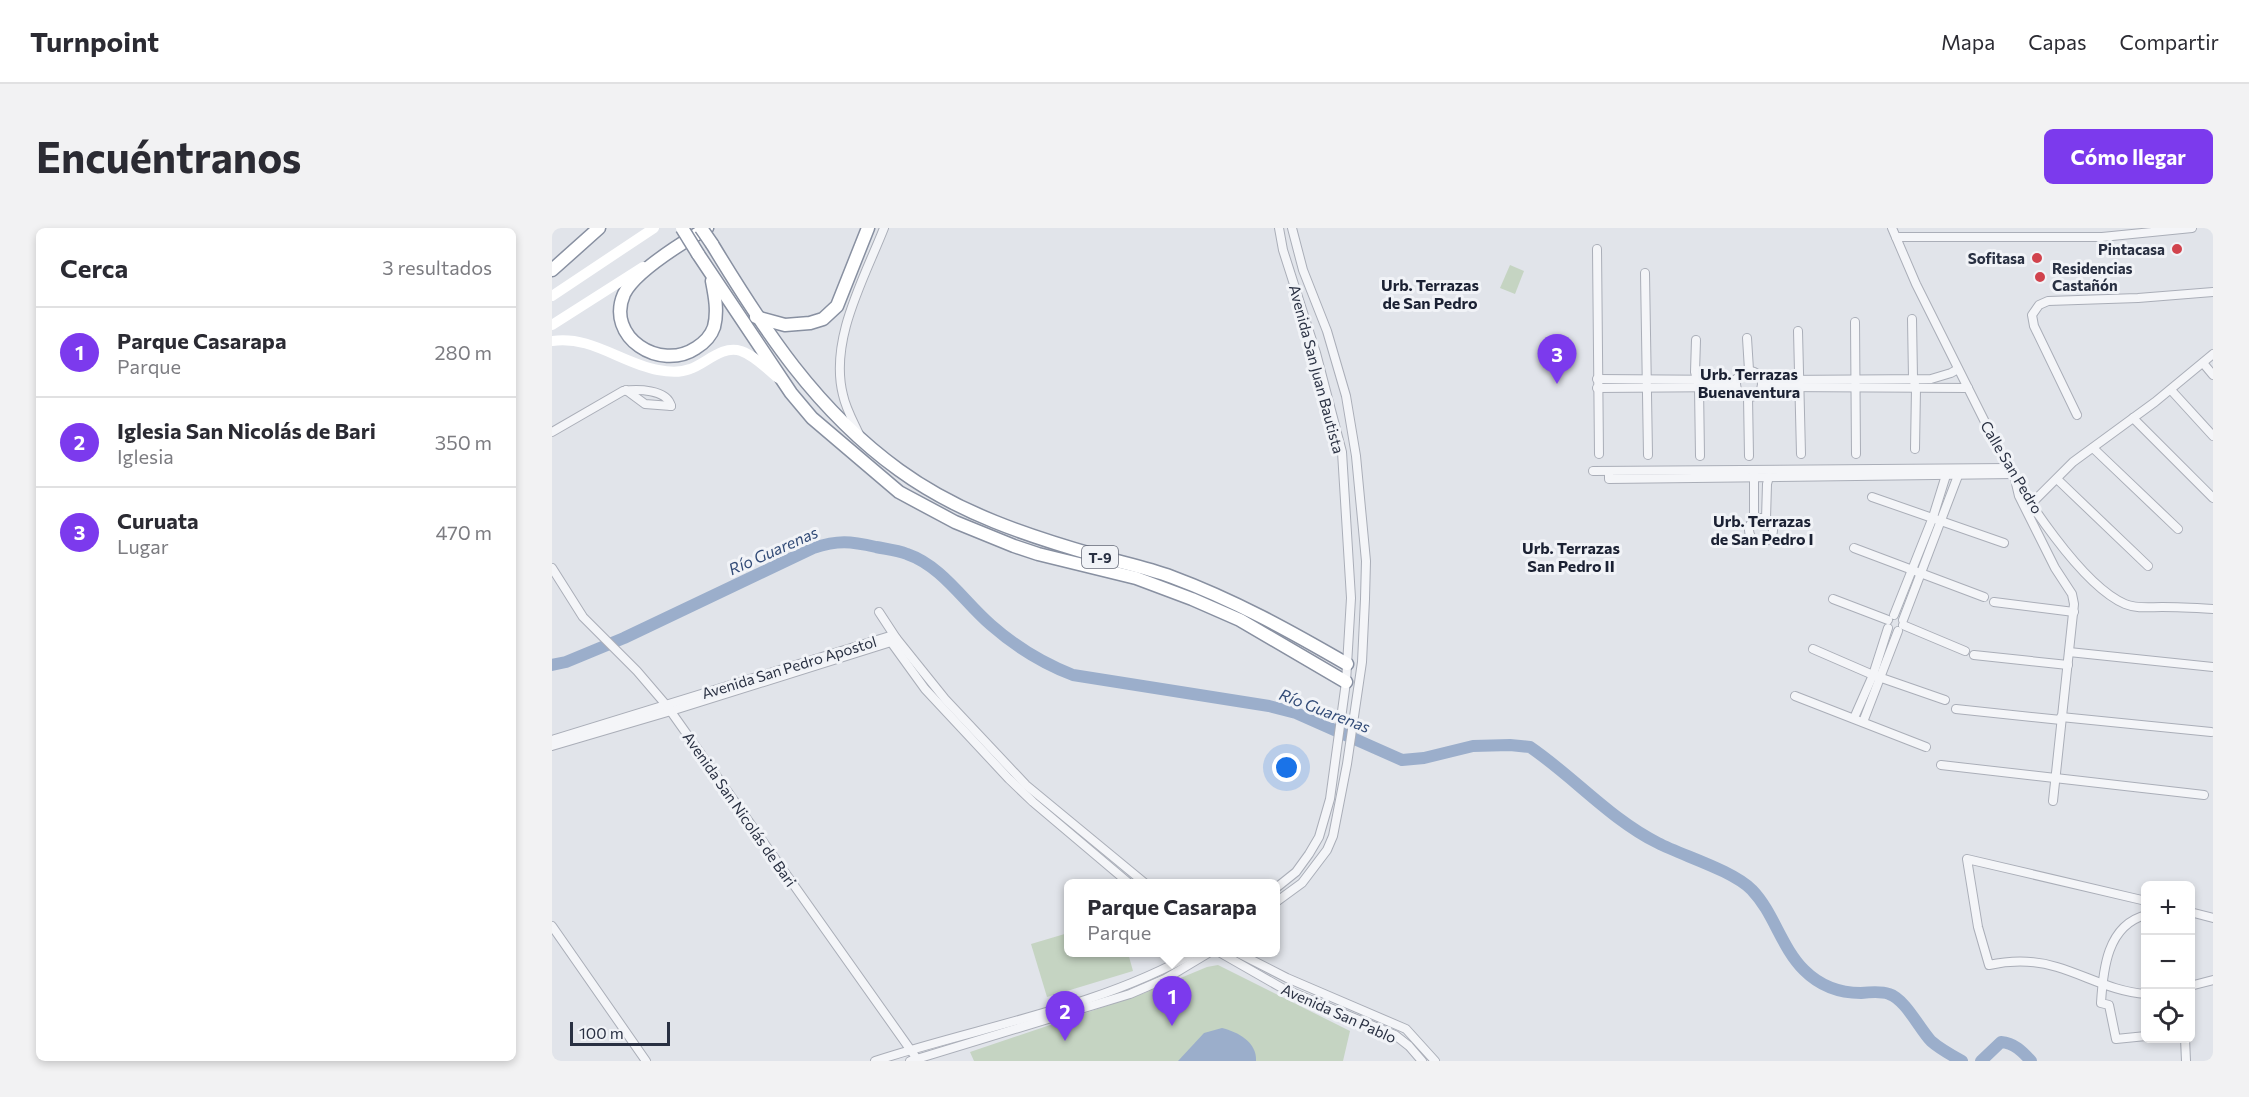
<!DOCTYPE html>
<html lang="es">
<head>
<meta charset="utf-8">
<style>
	:root { --surface:#fff; --page:#f2f2f3; --text:#2b2b33; --muted:#7c7c81; --line:#e1e1e2; --accent:#7c3aed }
	body { margin:0; font-family:Commissioner,sans-serif; background:var(--page); color:var(--text) }
	.controls { position:absolute; right:18px; bottom:18px; display:grid; overflow:hidden; border-radius:9px; box-shadow:0 3px 9px #0003 }
	.controls button { width:54px; height:54px; display:grid; place-items:center; padding:0; border:0; border-bottom:2px solid var(--line); background:var(--surface); color:var(--text); font:30px sans-serif }
	.scale { position:absolute; left:18px; bottom:15px; width:100px; box-sizing:border-box; padding-left:6px; border:3px solid #293042; border-top:0; font-size:16px; line-height:21px; white-space:nowrap; color:#293042; -webkit-text-stroke:4px #f1f3f7; paint-order:stroke }
	.you { position:absolute; left:735px; top:540px; width:21px; height:21px; margin:-15px; border:4px solid #fff; border-radius:50%; background:#1a73e8; box-shadow:0 0 0 9px #1a73e833 }
	.badge { display:grid; place-items:center; width:39px; height:39px; border-radius:50%; background:var(--accent); color:#fff; font-size:20px; font-weight:700 }
	.pin { position:absolute; translate:-50% -50px; filter:drop-shadow(0 2px 3px #0008) }
	.pin::after { content:''; position:absolute; top:32px; width:21px; height:18px; background:inherit; clip-path:polygon(0 0,100% 0,50% 100%) }
	.popup { position:absolute; left:512px; top:651px; width:216px; height:78px; box-sizing:border-box; display:grid; place-content:center; border-radius:9px; background:var(--surface); filter:drop-shadow(0 2px 4px #0005); font-size:20px; white-space:nowrap; color:var(--muted) }
	.popup b { font-size:22px; color:var(--text) }
	.popup::after { content:''; position:absolute; left:50%; top:100%; margin-left:-12px; border:12px solid transparent; border-top-color:var(--surface) }
	.list { margin:0; padding:0; list-style:none }
	h2 { display:flex; justify-content:space-between; align-items:center; height:78px; margin:0; padding:0 24px; font-size:26px }
	h2 small { font-size:20px; font-weight:400; color:var(--muted) }
	.list li { display:grid; grid-template-columns:39px 1fr auto; gap:18px; align-items:center; box-sizing:border-box; height:90px; padding:0 24px; border-top:2px solid var(--line) }
	.list b { display:block; font-size:22px; white-space:nowrap }
	.list p { margin:0; font-size:20px; white-space:nowrap; color:var(--muted) }
	.list em { font-size:20px; font-style:normal; color:var(--muted) }
	.icon { flex:none; width:33px; height:33px; fill:none; stroke:currentColor; stroke-width:2; stroke-linecap:round; stroke-linejoin:round }
	.map { position:relative; flex:none; width:1661px; height:833px; overflow:hidden; border-radius:9px }
	header { display:flex; align-items:center; gap:36px; box-sizing:border-box; height:84px; padding:0 30px; background:var(--surface); border-bottom:2px solid var(--line) }
	header strong { font-size:28px }
	nav { display:flex; gap:33px; margin-inline-start:auto; font-size:21px }
	.intro { display:flex; align-items:center; justify-content:space-between; box-sizing:border-box; height:144px; padding:0 36px }
	h1 { margin:0; font-size:42px }
	.button { padding:15px 27px; border-radius:9px; background:var(--accent); color:#fff; font-size:21px; font-weight:700 }
	main { display:flex; gap:36px; padding:0 36px }
	aside { flex:1; background:var(--surface); border-radius:9px; box-shadow:0 3px 9px #0003 }
	.map>svg:first-child { display:block }
	.green { fill:#c5d4c2 }
	.water { fill:#9baecb }
	.lines { fill:none; stroke-linecap:round; stroke-linejoin:round }
	.river { stroke:#9baecb; stroke-width:12 }
	.minor-casing { stroke:#aaaeb8; stroke-width:10 }
	.trunk-casing { stroke:#8890a1; stroke-width:15 }
	.minor { stroke:#f4f5f8; stroke-width:8 }
	.secondary { stroke:#fff; stroke-width:10 }
	.trunk { stroke:#fff; stroke-width:12 }
	.trunk-bridge-casing { stroke:#8890a1; stroke-width:15; stroke-linecap:butt }
	.trunk-bridge { stroke:#fff; stroke-width:12 }
	.poi-dot { fill:#d1434d; stroke:#f1f3f7; stroke-width:2 }
	.labels { text-anchor:middle; dominant-baseline:central; stroke-width:6; stroke-linejoin:round; paint-order:stroke }
	.shield { fill:#f1f3f7; stroke:#656a78; stroke-width:1.5 }
	.shield-label { font-size:14px; font-weight:bold; fill:#293042 }
	.poi-label { font-size:15px; font-weight:bold; fill:#293042; stroke:#f1f3f7; text-anchor:end }
	.street-label { font-size:15px; fill:#293042; stroke:#f1f3f7 }
	.neighbourhood-label { font-size:16px; font-weight:bold; fill:#1b2133; stroke:#f1f3f7 }
	.water-label { font-size:16px; font-style:italic; fill:#324b77; stroke:#f1f3f7 }
</style>
</head>
<body>
<header>
<strong>Turnpoint</strong>
<nav><a>Mapa</a><a>Capas</a><a>Compartir</a></nav>
</header>
<div class="intro"><h1>Encuéntranos</h1><a class="button">Cómo llegar</a></div>
<main>
<aside>
<h2>Cerca<small>3 resultados</small></h2>
<ul class="list">
<li><span class="badge">1</span><div><b>Parque Casarapa</b><p>Parque</p></div><em>280 m</em></li>
<li><span class="badge">2</span><div><b>Iglesia San Nicolás de Bari</b><p>Iglesia</p></div><em>350 m</em></li>
<li><span class="badge">3</span><div><b>Curuata</b><p>Lugar</p></div><em>470 m</em></li>
</ul>
</aside>
<div class="map">
<svg width="1661" height="833" viewBox="0 0 1661 833">
	<rect width="100%" height="100%" fill="#e1e4ea"/>
	<g class="green">
		<path d="M958,37L972,43L963,66L948,60Z"/>
		<path d="M516,705V724L576,725L581,743L495,769L479,716Z"/>
		<path d="M666,737L798,803L791,833H422L418,824L590,766L655,739Z"/>
	</g>
	<path class="water" d="M670,800C686,804 705,814 704,833H626L652,805Z"/>
	<g class="lines">
		<g class="river">
			<path d="M0,437L14,434L72,410L261,320C286,312 298,313 324,319C334,321 345,322 355,326C390,338 412,374 439,397C464,419 490,435 521,447L717,478L744,485L850,532L872,530L921,518L958,517L978,519C1022,549 1058,591 1106,615C1131,628 1180,642 1200,662C1222,685 1229,719 1252,742C1268,758 1287,765 1309,765C1318,764 1329,763 1337,766C1353,771 1367,800 1379,813C1388,821 1399,827 1410,833"/>
			<path d="M1429,833L1449,814C1462,815 1470,823 1479,833"/>
		</g>
		<g class="minor-casing">
			<g id="minor">
				<path d="M1340,0L1364,56L1448,224C1471,267 1529,357 1573,376C1585,381 1598,379 1610,379C1627,379 1644,380 1661,381"/>
				<path d="M1344,9H1550L1640,0"/>
				<path d="M1045,21L1047,226"/>
				<path d="M1093,45L1096,227"/>
				<path d="M1360,91L1361,150L1364,160L1363,221"/>
				<path d="M1303,94L1304,226"/>
				<path d="M1246,103L1249,226"/>
				<path d="M1195,110L1197,142"/>
				<path d="M1144,112L1143,144L1147,159L1148,228"/>
				<path d="M1651,135L1661,147"/>
				<circle cx="1197" cy="156" r="13"/>
				<path d="M1045,151L1184,152"/>
				<path d="M1210,152L1379,151L1399,145L1406,141"/>
				<path d="M1210,159L1416,160"/>
				<path d="M1045,160L1184,159"/>
				<path d="M74,162L93,176L119,178"/>
				<path d="M1619,162L1661,208"/>
				<path d="M1196,169L1197,228"/>
				<path d="M1525,187L1482,98L1480,87L1487,77L1496,73L1586,70L1661,64"/>
				<path d="M1581,190L1661,270"/>
				<path d="M0,204L71,163C85,161 115,161 119,178"/>
				<path d="M307,206C301,193 294,181 291,167C277,112 312,51 332,0"/>
				<path d="M1541,220L1626,301"/>
				<path d="M1041,243L1457,240"/>
				<path d="M1057,243V251L1461,246"/>
				<path d="M1202,246V292"/>
				<path d="M1463,251L1467,268L1503,340L1520,366L1522,376L1501,573"/>
				<path d="M1505,251L1596,338"/>
				<path d="M1320,269L1452,315"/>
				<path d="M1480,275L1521,234L1603,174L1661,126"/>
				<circle cx="1209" cy="302" r="12"/>
				<path d="M1214,291L1215,256L1217,249"/>
				<path d="M1302,320L1432,369"/>
				<path d="M0,340L31,389L85,443L115,478L365,831"/>
				<path d="M1281,371L1336,392"/>
				<path d="M1442,374L1522,384"/>
				<path d="M327,384L344,410"/>
				<path d="M1342,387L1381,289L1395,244"/>
				<path d="M1351,392L1407,245"/>
				<path d="M1351,397L1413,423"/>
				<path d="M1261,421L1321,447L1393,472"/>
				<path d="M1517,424L1661,439"/>
				<path d="M1422,427L1516,437"/>
				<path d="M1243,468L1374,519"/>
				<path d="M1404,481L1509,492"/>
				<path d="M1509,489L1659,504"/>
				<path d="M1302,490L1321,447L1336,400"/>
				<path d="M1311,494L1346,403"/>
				<path d="M0,512L338,408L344,410L393,471L474,557L594,656"/>
				<path d="M0,518L119,483L339,414L373,461L457,551L481,574L578,656"/>
				<path d="M1389,537L1652,567"/>
				<path d="M724,660L744,644L757,626L767,609L778,571L794,454L799,370L790,224L764,125L731,22L727,0"/>
				<path d="M1594,673L1415,631L1426,699L1437,737C1460,732 1482,732 1505,739C1535,748 1562,764 1594,766"/>
				<path d="M724,674L750,655L775,622L781,608L795,536L810,434L813,371L814,333L804,228L794,168L775,103L751,42L740,0"/>
				<path d="M1638,684L1661,690"/>
				<path d="M1594,687C1555,697 1551,742 1549,775L1557,777L1564,811L1594,808"/>
				<path d="M0,698L94,833"/>
				<path d="M667,724L730,760L843,807L857,818L870,833"/>
				<path d="M684,724L735,750L854,801L883,833"/>
				<path d="M1638,758L1661,752"/>
				<path d="M1633,810L1634,833"/>
				<path d="M323,833C430,798 546,780 644,724"/>
				<path d="M358,833L578,766L613,751L658,724"/>
			</g>
		</g>
		<g class="trunk-casing">
			<g id="trunk">
				<path d="M155,0C133,13 83,43 72,66C53,109 108,144 144,120C152,115 159,108 162,99C166,84 163,68 160,53"/>
				<path d="M160,16C212,102 264,182 347,242C406,285 476,308 546,328C571,335 596,340 620,349C682,372 738,403 795,436"/>
				<path d="M146,26L239,165L260,190L347,264L403,294L462,318L486,326L584,350L640,371L688,392L794,454"/>
				<path d="M0,42L47,0"/>
				<path d="M204,89L233,97L258,95L271,91L285,78L316,0"/>
			</g>
		</g>
		<use href="#minor" class="minor"/>
		<g class="secondary">
			<path d="M0,68L102,0"/>
			<path d="M0,97L91,39"/>
			<path d="M0,113C39,107 69,135 106,142C116,144 128,145 138,141C154,136 169,117 189,123C203,128 215,141 226,150"/>
		</g>
		<use href="#trunk" class="trunk"/>
		<g class="trunk-bridge-casing">
			<g id="trunk-bridge">
				<path d="M130,0L146,26"/>
				<path d="M149,0L160,16"/>
			</g>
		</g>
		<use href="#trunk-bridge" class="trunk-bridge"/>
	</g>
	<g class="poi-dot">
		<circle cx="1625" cy="21" r="6"/>
		<circle cx="1485" cy="30" r="6"/>
		<circle cx="1488" cy="49" r="6"/>
	</g>
	<g class="labels">
		<rect class="shield" x="530" y="318" width="36" height="22" rx="4.5"/>
		<g class="shield-label">
			<text x="548" y="329">T-9</text>
		</g>
		<g class="poi-label">
			<text x="1613" y="21">Pintacasa</text>
			<text x="1473" y="30">Sofitasa</text>
			<text x="1500" y="40" text-anchor="start">Residencias<tspan x="1500" dy="17">Castañón</tspan></text>
		</g>
		<g class="street-label">
			<text transform="translate(765 141) rotate(75)">Avenida San Juan Bautista</text>
			<text transform="translate(1460 239) rotate(59)">Calle San Pedro</text>
			<text transform="translate(237 439) rotate(-17)">Avenida San Pedro Apostol</text>
			<text transform="translate(188 581) rotate(55)">Avenida San Nicolás de Bari</text>
			<text transform="translate(787 785) rotate(24)">Avenida San Pablo</text>
		</g>
		<g class="neighbourhood-label">
			<text x="878" y="56">Urb. Terrazas<tspan x="878" dy="18">de San Pedro</tspan></text>
			<text x="1197" y="145">Urb. Terrazas<tspan x="1197" dy="18">Buenaventura</tspan></text>
			<text x="1210" y="292">Urb. Terrazas<tspan x="1210" dy="18">de San Pedro I</tspan></text>
			<text x="1019" y="319">Urb. Terrazas<tspan x="1019" dy="18">San Pedro II</tspan></text>
		</g>
		<g class="water-label">
			<text transform="translate(221 322) rotate(-24)">Río Guarenas</text>
			<text transform="translate(773 482) rotate(21)">Río Guarenas</text>
		</g>
	</g>
</svg>
<div class="controls">
<button>+</button>
<button>−</button>
<button><svg class="icon" aria-label="locate" viewBox="0 0 24 24"><circle cx="12" cy="12" r="6"/><path d="M12 2v4M12 18v4M2 12h4M18 12h4"/></svg></button>
</div>
<div class="scale">100 m</div>
<div class="you"></div>
<div class="pin badge" style="left:620px;top:798px">1</div>
<div class="popup"><b>Parque Casarapa</b>Parque</div>
<div class="pin badge" style="left:513px;top:813px">2</div>
<div class="pin badge" style="left:1005px;top:156px">3</div>
</div>
</main>
</body>
</html>
